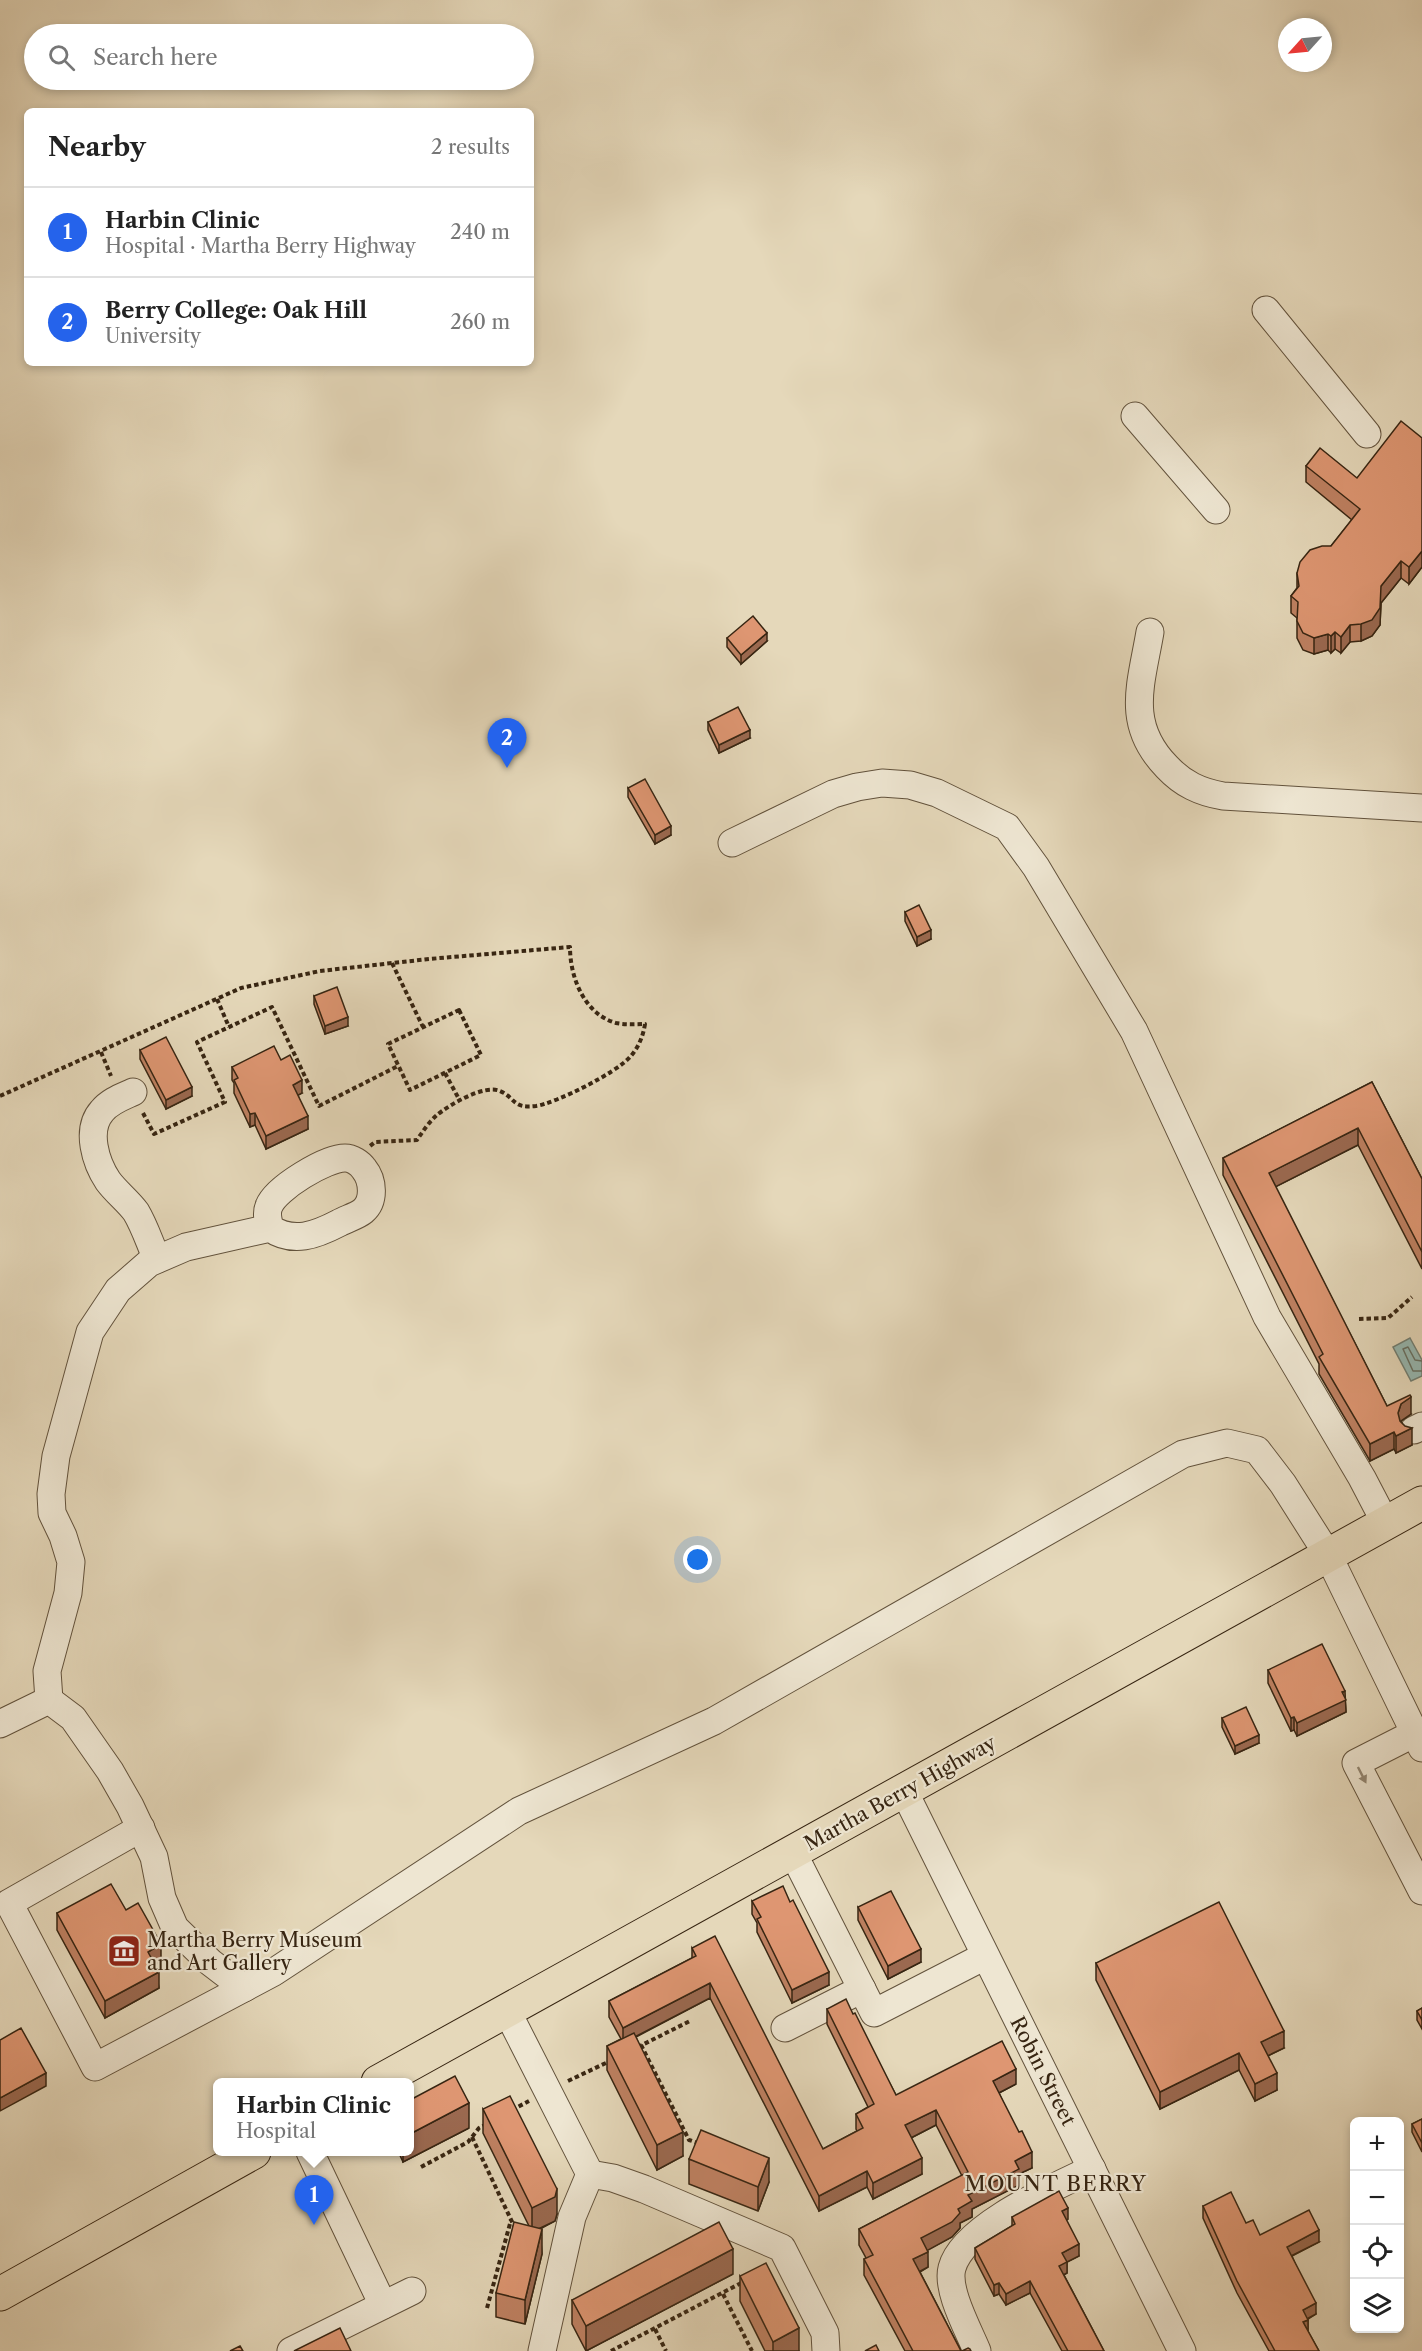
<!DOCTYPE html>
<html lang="en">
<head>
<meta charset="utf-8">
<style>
	:root { --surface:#fff; --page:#f2f2f2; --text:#222; --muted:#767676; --line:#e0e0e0; --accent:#2563eb }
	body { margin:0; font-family:"Libre Caslon Text",serif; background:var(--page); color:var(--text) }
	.controls { position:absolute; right:18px; bottom:18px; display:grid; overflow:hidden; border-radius:9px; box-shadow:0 3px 9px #0003 }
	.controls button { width:54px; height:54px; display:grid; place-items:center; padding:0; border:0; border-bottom:2px solid var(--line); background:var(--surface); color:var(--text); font:30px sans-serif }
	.compass { position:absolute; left:1278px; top:18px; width:54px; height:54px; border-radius:50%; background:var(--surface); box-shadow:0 3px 9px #0003; rotate:243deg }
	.you { position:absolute; left:698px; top:1560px; width:21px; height:21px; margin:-15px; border:4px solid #fff; border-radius:50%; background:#1a73e8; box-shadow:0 0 0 9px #1a73e833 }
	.badge { display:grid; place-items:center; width:39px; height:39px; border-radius:50%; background:var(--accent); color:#fff; font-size:20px; font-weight:700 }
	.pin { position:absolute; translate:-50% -50px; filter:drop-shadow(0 2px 3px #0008) }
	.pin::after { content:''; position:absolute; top:32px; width:21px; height:18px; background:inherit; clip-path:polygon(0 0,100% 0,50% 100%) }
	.popup { position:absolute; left:213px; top:2078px; width:201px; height:78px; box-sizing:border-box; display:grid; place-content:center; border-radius:9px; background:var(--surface); filter:drop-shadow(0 2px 4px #0005); font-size:20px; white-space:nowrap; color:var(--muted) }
	.popup b { font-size:22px; color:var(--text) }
	.popup::after { content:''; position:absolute; left:50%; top:100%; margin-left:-12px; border:12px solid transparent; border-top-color:var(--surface) }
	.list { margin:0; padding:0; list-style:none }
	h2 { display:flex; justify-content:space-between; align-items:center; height:78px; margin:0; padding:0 24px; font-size:26px }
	h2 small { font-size:20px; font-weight:400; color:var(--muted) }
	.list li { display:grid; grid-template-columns:39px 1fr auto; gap:18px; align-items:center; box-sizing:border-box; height:90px; padding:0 24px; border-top:2px solid var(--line) }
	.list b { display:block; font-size:22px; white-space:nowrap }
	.list p { margin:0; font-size:20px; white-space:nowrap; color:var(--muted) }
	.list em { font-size:20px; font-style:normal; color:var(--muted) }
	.icon { flex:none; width:33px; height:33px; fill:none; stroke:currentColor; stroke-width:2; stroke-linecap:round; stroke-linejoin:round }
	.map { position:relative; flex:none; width:1422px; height:2351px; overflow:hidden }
	.search { position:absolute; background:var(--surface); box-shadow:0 3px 9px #0003; left:24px; top:24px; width:510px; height:66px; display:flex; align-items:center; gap:15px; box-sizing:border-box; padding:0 21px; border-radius:33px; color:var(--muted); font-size:22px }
	.panel { position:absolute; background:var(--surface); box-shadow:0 3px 9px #0003; left:24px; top:108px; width:510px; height:258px; border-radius:9px }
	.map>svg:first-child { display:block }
	.water { fill:#96b9b3; stroke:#707e73; stroke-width:1.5 }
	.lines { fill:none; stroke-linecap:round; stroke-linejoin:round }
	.shore { stroke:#666f62; stroke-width:1.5 }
	.minor-casing { stroke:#62523c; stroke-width:29 }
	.major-casing { stroke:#372512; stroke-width:35 }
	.path { stroke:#372512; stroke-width:4; stroke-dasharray:4.5 3; stroke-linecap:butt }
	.minor { stroke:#eee6d2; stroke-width:27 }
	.major { stroke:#e5d8ba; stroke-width:33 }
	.wall { fill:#bf8162; stroke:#372512; stroke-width:1.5 }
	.shaded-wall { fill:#9b6950; stroke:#372512; stroke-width:1.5 }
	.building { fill:#de9672; stroke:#372512; stroke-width:1.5 }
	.oneway { fill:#928672 }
	.labels { text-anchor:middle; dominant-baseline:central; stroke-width:4.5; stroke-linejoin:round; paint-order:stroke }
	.street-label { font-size:20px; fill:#372512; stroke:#eee6d2 }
	.poi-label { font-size:20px; fill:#372512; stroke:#eee6d2; text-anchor:start }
	.neighbourhood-label { font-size:21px; letter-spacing:1.5px; fill:#372512; stroke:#eee6d2 }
</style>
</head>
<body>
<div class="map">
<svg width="1422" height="2351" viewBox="0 0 1422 2351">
	<rect width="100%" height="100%" fill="#e5d8ba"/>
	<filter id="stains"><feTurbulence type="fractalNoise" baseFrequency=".00333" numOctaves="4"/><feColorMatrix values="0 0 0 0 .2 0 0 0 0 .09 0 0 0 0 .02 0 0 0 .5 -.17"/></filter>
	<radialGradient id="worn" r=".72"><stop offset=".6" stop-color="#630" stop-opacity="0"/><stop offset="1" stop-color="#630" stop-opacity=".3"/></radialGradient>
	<path class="water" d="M1410,1338L1422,1360V1376L1411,1381L1393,1347Z"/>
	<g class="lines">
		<path class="shore" d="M1422,1361L1415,1360L1408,1347L1403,1349L1413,1371H1422"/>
		<g class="minor-casing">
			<g id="minor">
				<path d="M1266,310L1367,434"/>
				<path d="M1135,416L1216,510"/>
				<path d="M1150,632C1141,685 1125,724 1167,767C1183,784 1200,792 1223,796L1422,808"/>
				<path d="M732,843L833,794L857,787L882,783L910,785L937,793L1007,827L1036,867L1134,1031L1267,1317L1362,1478L1386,1524"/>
				<path d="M133,1092C122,1097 110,1101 102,1111C85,1130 96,1163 108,1181C116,1192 128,1201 136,1212C145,1227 150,1244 157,1259"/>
				<path d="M1414,1430L1422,1426"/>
				<path d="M49,1700L47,1671L68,1593L71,1562L63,1536L52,1513L51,1494L56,1456L90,1332L118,1290L149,1263L186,1247L270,1228C293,1244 316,1235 339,1223C346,1219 357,1216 363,1211C375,1201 373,1180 364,1169C360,1163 352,1158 345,1158C326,1158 276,1188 269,1206C266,1213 268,1221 270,1228"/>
				<path d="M0,1724L49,1700L73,1718L110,1771L130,1806L154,1857L162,1898L175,1928L210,1962L244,1988L274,1972L519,1811L714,1721L1183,1454L1227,1443L1257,1450L1283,1484L1328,1555L1422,1748"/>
				<path d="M1415,1733L1356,1763L1422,1891"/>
				<path d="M904,1791L1182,2351"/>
				<path d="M141,1828L9,1903L95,2067L244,1988"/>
				<path d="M793,1853L874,2013L985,1956"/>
				<path d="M507,2011L590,2174"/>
				<path d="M785,2028L862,1989"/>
				<path d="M310,2152L383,2305"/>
				<path d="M590,2174L613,2178L644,2189L782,2248L825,2333L826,2351"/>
				<path d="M291,2351L412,2291"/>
				<path d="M542,2351L572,2217L590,2174"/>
				<path d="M977,2351C969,2331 946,2290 952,2268C963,2226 1055,2187 1092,2169"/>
			</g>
		</g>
		<g class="major-casing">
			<g id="major">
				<path d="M378,2082L1422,1503"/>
				<path d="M0,2294L254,2152"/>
			</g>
		</g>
		<g class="path">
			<path d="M392,963L423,1027"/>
			<path d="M217,999L229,1027"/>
			<path d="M459,1010L481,1055L410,1090L388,1044Z"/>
			<path d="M101,1052L111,1076"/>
			<path d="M445,1073L460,1101"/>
			<path d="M0,1096L241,988L320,971L429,959L570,947C570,977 584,1014 616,1023C625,1025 636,1024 645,1024C643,1037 638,1048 630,1057C616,1073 556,1103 536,1106C512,1109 516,1098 500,1091C484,1084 449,1105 437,1115C429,1122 423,1131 417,1140L375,1142L370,1146"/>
			<path d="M143,1113L154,1134L225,1102L197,1042L272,1007L319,1106L398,1066"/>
			<path d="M1359,1319L1388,1318L1412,1297"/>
			<path d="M641,2045L689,2140L698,2143"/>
			<path d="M638,2047L690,2021"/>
			<path d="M568,2081L610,2061"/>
			<path d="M512,2110L529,2101"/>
			<path d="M472,2137L514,2226"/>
			<path d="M421,2167L468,2142L479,2128L487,2124"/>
			<path d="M723,2294L752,2351"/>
			<path d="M487,2308L511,2220"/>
			<path d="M655,2329L666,2351"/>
			<path d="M611,2351L743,2282"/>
		</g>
		<use href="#minor" class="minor"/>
		<use href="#major" class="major"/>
	</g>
	<g class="wall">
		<path d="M1422,438V567L1409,584L1401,578L1381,603L1380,625L1372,636L1361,641L1350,642L1341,653L1335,649L1331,653L1328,650L1314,654L1303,650L1297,638V618L1291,613V596L1297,588V573L1331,546L1352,520L1306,482V466L1357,478Z"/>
		<path d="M727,638L767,641L741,664L727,647Z"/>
		<path d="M708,722L750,738L719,753L708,730Z"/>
		<path d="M628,788L671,835L655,844L628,797Z"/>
		<path d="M905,912L931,939L917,946L905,921Z"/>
		<path d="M314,996L348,1026L325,1034L314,1004Z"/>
		<path d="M140,1050L192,1096L166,1109L140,1059Z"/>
		<path d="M232,1067L302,1093L298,1095L308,1129L266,1149L255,1125L250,1127L234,1093V1083L232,1080Z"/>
		<path d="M1372,1082L1422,1179V1269L1358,1145L1275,1187L1387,1406L1411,1414L1401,1421L1412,1445L1396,1453L1394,1449L1370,1461L1319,1374V1364L1223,1175V1158Z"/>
		<path d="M1268,1670L1345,1698L1346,1712L1297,1736L1294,1730L1291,1731L1268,1683Z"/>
		<path d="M1222,1718L1259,1743L1235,1754L1222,1727Z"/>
		<path d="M752,1901L829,1985L792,2003L757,1932V1923L752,1914Z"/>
		<path d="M858,1907L921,1962L888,1979L858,1920Z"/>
		<path d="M126,1910L161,1961L155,1965L159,1988L105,2018L57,1930V1913Z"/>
		<path d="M692,1948L823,2149L857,2131L856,2129V2114L868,2107L827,2024V2009L853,2014L896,2095L1016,2084L999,2093L1032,2168L1019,2174V2185L972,2209V2217L960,2223V2228L952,2237L927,2250L928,2267L920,2272L961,2351H905L864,2275V2259L866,2258L859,2245V2229L962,2176L936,2125L911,2138L922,2174L873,2199L867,2187L819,2211L710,1998L636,2037L683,2156L657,2170L607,2070V2046L621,2039L609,2017V2001L692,1958Z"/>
		<path d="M1096,1963L1284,2048L1268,2056L1277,2090L1255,2101L1239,2070L1160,2109L1096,1980Z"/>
		<path d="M1422,2008V2029L1417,2020V2011Z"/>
		<path d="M483,2109L557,2214L555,2221L540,2229L542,2254L525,2324L496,2317V2293L529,2226L483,2133Z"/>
		<path d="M1422,2119V2152L1412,2132V2124Z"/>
		<path d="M469,2128L403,2162L398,2151H410Z"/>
		<path d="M689,2159L769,2182L758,2211L689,2184Z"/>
		<path d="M1203,2206L1246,2223L1260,2235L1319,2242L1292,2256L1316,2314L1308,2319V2331L1319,2351H1269L1237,2293L1203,2218Z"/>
		<path d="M1012,2217L1068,2219L1066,2220L1079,2256L1067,2262V2273L1064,2275L1104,2351H1062L1030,2293L1006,2305L999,2294L994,2296L975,2259V2248L1012,2226Z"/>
		<path d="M733,2274L586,2351L572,2324V2300Z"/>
		<path d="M740,2276L799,2351H765L740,2301Z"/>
	</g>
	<g class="shaded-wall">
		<path d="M1422,551V567L1409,584V567Z"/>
		<path d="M1401,561V578L1381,603L1380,625L1372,636L1361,641V624L1381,586Z"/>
		<path d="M1350,625V642L1341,653V637Z"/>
		<path d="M1335,632V649L1331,653V636Z"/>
		<path d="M767,633V641L741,664V655Z"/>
		<path d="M1328,634V650L1314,654V638Z"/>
		<path d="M750,730V738L719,753V745Z"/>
		<path d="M671,826V835L655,844V835Z"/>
		<path d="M931,930V939L917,946V937Z"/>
		<path d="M348,1017V1026L325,1034V1026Z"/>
		<path d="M302,1080V1093L293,1098V1085Z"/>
		<path d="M192,1087V1096L166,1109V1100Z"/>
		<path d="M255,1113V1125L250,1127V1114Z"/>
		<path d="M308,1116V1129L266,1149V1136Z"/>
		<path d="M1358,1128V1145L1269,1190V1173Z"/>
		<path d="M1411,1397V1414L1401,1421L1398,1430V1413L1401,1404Z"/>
		<path d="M1412,1428V1445L1396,1453V1436Z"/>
		<path d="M1394,1432V1449L1370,1461V1444Z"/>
		<path d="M1345,1691L1346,1712L1297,1736V1723Z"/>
		<path d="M1294,1717V1730L1291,1731V1718Z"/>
		<path d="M1259,1735V1743L1235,1754V1746Z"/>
		<path d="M161,1944V1961L148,1969V1952Z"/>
		<path d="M921,1949V1962L888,1979V1966Z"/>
		<path d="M159,1972V1988L105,2018V2001Z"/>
		<path d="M829,1972V1985L792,2003V1990Z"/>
		<path d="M710,1983V1998L623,2043V2028Z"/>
		<path d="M1284,2031V2048L1261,2059V2042Z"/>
		<path d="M1239,2053V2070L1160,2109V2092Z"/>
		<path d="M1016,2069V2084L993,2096V2081Z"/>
		<path d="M46,2073V2086L0,2111V2098Z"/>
		<path d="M1277,2073V2090L1255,2101V2084Z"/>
		<path d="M469,2103V2128L403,2162V2151H410V2134Z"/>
		<path d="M936,2110V2125L905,2141V2125Z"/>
		<path d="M683,2132V2156L657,2170V2145Z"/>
		<path d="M1032,2152V2168L1019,2174V2185L972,2209V2217L960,2223V2228L952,2237L921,2254V2238L958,2209L968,2195L1015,2161Z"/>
		<path d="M769,2158V2182L758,2211V2187Z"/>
		<path d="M922,2158V2174L873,2199V2183Z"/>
		<path d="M867,2171V2187L819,2211V2196Z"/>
		<path d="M557,2189V2214L555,2221L532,2232V2208Z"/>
		<path d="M1068,2208V2219L1062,2223V2211Z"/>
		<path d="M542,2229V2254L525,2324V2300Z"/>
		<path d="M1319,2230V2242L1287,2258V2247Z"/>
		<path d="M1079,2244V2256L1067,2262V2273L1059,2277V2266L1062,2253Z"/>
		<path d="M733,2249V2274L586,2351V2326Z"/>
		<path d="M928,2252V2267L913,2275V2259Z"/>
		<path d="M1030,2281V2293L1006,2305V2294Z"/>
		<path d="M999,2283V2294L994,2296V2285Z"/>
		<path d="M1316,2303V2314L1303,2321V2310Z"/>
		<path d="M1308,2320V2331L1303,2322Z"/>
		<path d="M799,2328V2351H773V2342Z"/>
	</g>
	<g class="building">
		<path d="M1401,421L1422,438V551L1409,567L1401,561L1381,586L1380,608L1372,620L1361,624L1350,625L1341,637L1335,632L1331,636L1328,634L1314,638L1303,633L1297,621L1298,602L1291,596L1299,586L1297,573L1300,562L1310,550L1322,546H1331L1360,509L1306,466L1320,448L1357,478Z"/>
		<path d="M753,616L767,633L741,655L727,638Z"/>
		<path d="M738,707L750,730L719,745L708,722Z"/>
		<path d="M645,779L671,826L655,835L628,788Z"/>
		<path d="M919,905L931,930L917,937L905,912Z"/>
		<path d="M337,987L348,1017L325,1026L314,996Z"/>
		<path d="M166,1037L192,1087L166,1100L140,1050Z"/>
		<path d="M274,1046L281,1060L290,1055L302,1080L293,1085L308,1116L266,1136L255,1113L250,1114L234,1080L238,1078L232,1067Z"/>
		<path d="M1372,1082L1422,1179V1252L1358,1128L1269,1173L1387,1406L1410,1395L1411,1397L1401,1404L1398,1413L1400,1421L1405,1426L1412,1428L1396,1436L1394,1432L1370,1444L1319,1357L1323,1354L1223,1158Z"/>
		<path d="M1322,1644L1345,1691L1342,1692L1346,1700L1297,1723L1294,1717L1291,1718L1268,1670Z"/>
		<path d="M1246,1707L1259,1735L1235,1746L1222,1718Z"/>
		<path d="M111,1884L126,1910L138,1903L161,1944L148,1952L159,1972L105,2001L57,1913Z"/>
		<path d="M783,1886L790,1902L793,1900L829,1972L792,1990L757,1919L761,1917L752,1901Z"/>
		<path d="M891,1891L921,1949L888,1966L858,1907Z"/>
		<path d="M1219,1902L1284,2031L1261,2042L1277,2073L1255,2084L1239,2053L1160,2092L1096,1963Z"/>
		<path d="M715,1936L823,2149L863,2128L856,2114L874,2104L827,2009L846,1999L853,2014L855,2013L896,2095L1002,2041L1016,2069L993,2081L1019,2132L1022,2131L1032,2152L1015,2161L1019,2169L968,2195L972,2201L958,2209L960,2213L952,2222L921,2238L928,2252L913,2259L961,2351H913L864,2259L873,2255L859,2229L968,2172L936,2110L905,2125L922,2158L873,2183L867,2171L819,2196L710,1983L623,2028L609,2001L696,1956L692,1948Z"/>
		<path d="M1422,2008V2020L1417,2011Z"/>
		<path d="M21,2028L46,2073L0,2098V2040Z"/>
		<path d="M634,2033L683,2132L657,2145L607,2046Z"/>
		<path d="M455,2076L469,2103L410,2134V2100Z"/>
		<path d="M510,2096L557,2189L555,2197L532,2208L483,2109Z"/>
		<path d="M1422,2119V2143L1412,2124Z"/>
		<path d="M701,2130L769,2158L758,2187L689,2159Z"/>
		<path d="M1059,2191L1068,2208L1062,2211L1079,2244L1062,2253L1067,2262L1059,2266L1104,2351H1068L1030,2281L1006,2294L999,2283L994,2285L975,2248L1015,2224L1012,2217Z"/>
		<path d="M1231,2192L1246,2223L1253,2220L1260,2235L1309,2210L1319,2230L1287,2247L1316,2303L1303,2310L1308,2320L1303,2322L1319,2351H1275L1237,2281L1203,2206Z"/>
		<path d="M514,2222L542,2229L525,2300L496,2293Z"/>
		<path d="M719,2222L733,2249L586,2326L572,2300Z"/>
		<path d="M766,2263L799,2328L773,2342L740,2276Z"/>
		<path d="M340,2328L351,2351H294Z"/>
		<path d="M876,2345L879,2351H865Z"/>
		<path d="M240,2346L243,2351H230Z"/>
		<path d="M968,2348L970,2349L971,2351H962Z"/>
	</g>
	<defs><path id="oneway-solid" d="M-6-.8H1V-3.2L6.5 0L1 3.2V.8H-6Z" transform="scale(1.5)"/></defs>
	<use class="oneway" href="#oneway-solid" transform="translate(1362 1775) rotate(63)"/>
	<defs>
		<g id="museum-square" transform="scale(1.725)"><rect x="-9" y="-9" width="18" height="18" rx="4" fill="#8f2418" stroke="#eee6d2"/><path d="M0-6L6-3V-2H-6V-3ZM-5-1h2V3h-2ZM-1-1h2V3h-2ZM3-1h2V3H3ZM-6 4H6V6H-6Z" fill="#fff"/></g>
	</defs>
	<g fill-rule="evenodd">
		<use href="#museum-square" x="124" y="1951"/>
	</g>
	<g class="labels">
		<g class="street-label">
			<text transform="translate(900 1793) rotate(-29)">Martha Berry Highway</text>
			<text transform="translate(1043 2071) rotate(63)">Robin Street</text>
		</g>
		<g class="poi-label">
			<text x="147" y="1940">Martha Berry Museum<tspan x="147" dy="23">and Art Gallery</tspan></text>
		</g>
		<g class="neighbourhood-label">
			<text x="1056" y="2183">MOUNT BERRY</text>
		</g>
	</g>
	<rect width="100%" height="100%" filter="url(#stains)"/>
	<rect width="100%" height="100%" fill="url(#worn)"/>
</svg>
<div class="controls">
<button>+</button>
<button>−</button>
<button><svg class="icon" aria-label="locate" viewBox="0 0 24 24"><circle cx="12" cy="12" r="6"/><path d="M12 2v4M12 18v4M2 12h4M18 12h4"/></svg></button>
<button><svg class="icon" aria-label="layers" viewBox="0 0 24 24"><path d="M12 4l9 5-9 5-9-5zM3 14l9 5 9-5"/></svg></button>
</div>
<svg class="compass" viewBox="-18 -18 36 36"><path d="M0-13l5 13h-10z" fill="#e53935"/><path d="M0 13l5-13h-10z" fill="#767676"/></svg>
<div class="you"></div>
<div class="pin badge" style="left:314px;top:2225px">1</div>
<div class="popup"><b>Harbin Clinic</b>Hospital</div>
<div class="pin badge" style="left:507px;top:768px">2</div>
<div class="search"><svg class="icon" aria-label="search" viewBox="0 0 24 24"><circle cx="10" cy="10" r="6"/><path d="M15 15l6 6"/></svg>Search here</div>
<section class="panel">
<h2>Nearby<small>2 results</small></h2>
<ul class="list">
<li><span class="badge">1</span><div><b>Harbin Clinic</b><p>Hospital · Martha Berry Highway</p></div><em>240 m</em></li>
<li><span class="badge">2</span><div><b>Berry College: Oak Hill</b><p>University</p></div><em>260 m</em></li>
</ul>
</section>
</div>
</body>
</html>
